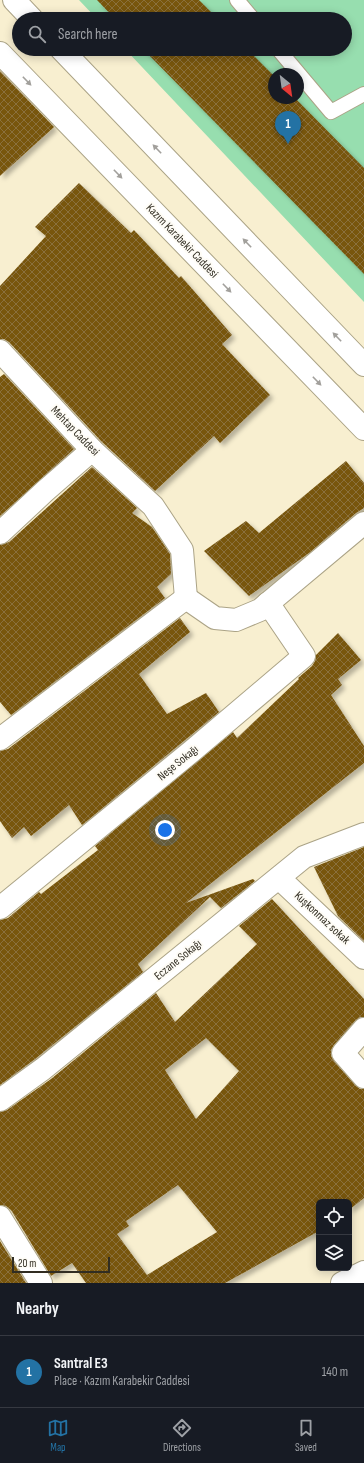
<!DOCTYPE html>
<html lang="en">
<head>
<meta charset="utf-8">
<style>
	:root { --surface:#171b24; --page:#242831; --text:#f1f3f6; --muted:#9ea1a6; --line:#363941; --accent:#2372a4 }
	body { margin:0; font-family:"Sofia Sans Condensed",sans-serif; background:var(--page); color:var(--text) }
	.controls { position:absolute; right:12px; bottom:12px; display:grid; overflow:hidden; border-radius:6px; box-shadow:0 2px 10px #0003 }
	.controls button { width:36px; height:36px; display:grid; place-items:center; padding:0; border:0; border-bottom:1px solid var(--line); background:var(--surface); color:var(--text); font:20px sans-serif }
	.compass { position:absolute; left:268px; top:68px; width:36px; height:36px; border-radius:50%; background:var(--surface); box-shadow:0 2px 10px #0003; rotate:151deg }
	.scale { position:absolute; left:12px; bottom:10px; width:98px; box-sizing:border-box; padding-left:4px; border:2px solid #312d22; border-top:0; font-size:11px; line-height:14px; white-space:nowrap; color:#312d22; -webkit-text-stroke:3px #fefcf6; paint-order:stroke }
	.you { position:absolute; left:165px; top:830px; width:14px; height:14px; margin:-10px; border:3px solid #fff; border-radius:50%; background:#1a73e8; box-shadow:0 0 0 6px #1a73e833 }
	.badge { display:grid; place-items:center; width:26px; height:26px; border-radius:50%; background:var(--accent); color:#fff; font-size:13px; font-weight:700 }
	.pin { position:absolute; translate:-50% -33px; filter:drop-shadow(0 1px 2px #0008) }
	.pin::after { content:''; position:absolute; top:21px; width:14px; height:12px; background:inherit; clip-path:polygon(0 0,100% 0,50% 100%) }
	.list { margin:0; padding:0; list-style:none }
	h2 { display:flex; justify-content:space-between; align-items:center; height:52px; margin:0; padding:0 16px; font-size:17px }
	h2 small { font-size:13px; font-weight:400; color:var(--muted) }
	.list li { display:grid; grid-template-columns:26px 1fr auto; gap:12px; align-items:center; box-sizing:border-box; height:72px; padding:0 16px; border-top:1px solid var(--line) }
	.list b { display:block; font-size:15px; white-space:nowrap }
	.list p { margin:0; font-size:13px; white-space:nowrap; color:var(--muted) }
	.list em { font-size:13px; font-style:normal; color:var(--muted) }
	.icon { flex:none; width:22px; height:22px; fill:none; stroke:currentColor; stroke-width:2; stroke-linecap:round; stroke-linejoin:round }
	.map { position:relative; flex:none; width:364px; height:1283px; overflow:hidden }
	.search { position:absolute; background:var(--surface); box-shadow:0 2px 10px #0003; left:12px; right:12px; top:12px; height:44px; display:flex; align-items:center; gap:10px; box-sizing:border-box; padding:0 14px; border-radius:22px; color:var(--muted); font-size:15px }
	.sheet { height:124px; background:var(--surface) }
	nav { display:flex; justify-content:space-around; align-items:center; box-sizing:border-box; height:56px; border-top:1px solid var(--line); background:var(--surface); font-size:11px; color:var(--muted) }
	nav a { display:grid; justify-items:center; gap:2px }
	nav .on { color:var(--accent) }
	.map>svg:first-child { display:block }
	.green { fill:#97deaf; fill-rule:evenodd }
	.building { fill:url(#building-cross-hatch); fill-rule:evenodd; filter:url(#shadow) }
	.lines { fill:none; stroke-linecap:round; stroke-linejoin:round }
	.lane-casing { stroke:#aba386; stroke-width:16 }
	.street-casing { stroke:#aba386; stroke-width:24 }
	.primary-casing { stroke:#aba386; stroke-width:24 }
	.lane { stroke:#fff; stroke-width:14 }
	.street { stroke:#fff; stroke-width:22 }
	.primary { stroke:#fff; stroke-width:22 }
	.oneway { fill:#a2a09c }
	.labels { text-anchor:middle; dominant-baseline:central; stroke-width:4; stroke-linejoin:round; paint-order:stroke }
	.street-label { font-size:12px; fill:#312d22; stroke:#fefcf6 }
</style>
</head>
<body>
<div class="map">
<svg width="364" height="1283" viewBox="0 0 364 1283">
	<defs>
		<pattern id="building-cross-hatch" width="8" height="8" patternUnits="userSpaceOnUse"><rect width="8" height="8" fill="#785611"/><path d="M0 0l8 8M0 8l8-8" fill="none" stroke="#8a703c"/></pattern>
		<filter id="shadow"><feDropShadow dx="3.5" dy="3.5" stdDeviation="2" flood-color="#0004"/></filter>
	</defs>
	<rect width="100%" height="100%" fill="#f8efd0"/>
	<path class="green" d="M79,0H364V302L125,49H345V19H97ZM274,74H298V98H274Z"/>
	<g class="building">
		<path d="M97,0H199L218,19H115Z"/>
		<path d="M143,49H247L274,76V98H295L364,168V274Z"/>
		<path d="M0,71L54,127L0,176Z"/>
		<path d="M79,183L131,233L134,230L179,278L181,276L232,335L222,344L270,395L220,443L214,436L155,491L101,441L9,342L4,339H0V286L46,236L35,227Z"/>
		<path d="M4,374L74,449L0,516V377Z"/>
		<path d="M346,461L364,483V508L356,513L309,553L249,596L204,551L246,521L259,533Z"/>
		<path d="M92,467L137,508L132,513L152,527L170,554L171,574L157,587L165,598L11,715L0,702V545L9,542Z"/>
		<path d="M180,618L190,632L139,674L167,714L206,693L219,712L82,825L69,805L31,836L24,827L12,838L0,821V751L8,749Z"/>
		<path d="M338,633L361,660L338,679L342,685L331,695L364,746V763L186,903L253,879L255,881L221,908L210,897L138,964L143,972L35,1059L0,1085V920L8,918L39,892L41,894L98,850L95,846L233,732L237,738L299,679L298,678L312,666L315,661L316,655Z"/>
		<path d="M364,847V941L338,916L314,867Z"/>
		<path d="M272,899L364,999V1017H360L355,1021L334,1045L331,1050V1056L334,1061L355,1085L360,1089H364V1198L349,1210V1202H319V1231L225,1283H86L72,1263L51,1276L11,1210L6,1206L0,1205V1112L7,1110L51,1079L156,993L175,1022L257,944L239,926ZM206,1038L239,1071L196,1119L165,1070ZM178,1185L217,1232L147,1275L117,1234L129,1226L126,1221Z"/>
		<path d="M0,1241L26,1283H0Z"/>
	</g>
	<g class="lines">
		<g class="lane-casing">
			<g id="lane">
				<path d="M237,0L253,19"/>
				<path d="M278,49L331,112L364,94"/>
			</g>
		</g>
		<g class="street-casing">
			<g id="street">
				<path d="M0,351L92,450L153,506L182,550L186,598"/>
				<path d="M0,533L45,491L92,450"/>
				<path d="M0,739L186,598L215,618L236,620L260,610L364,523"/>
				<path d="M279,878L364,958"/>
				<path d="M0,908L192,751L304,656L268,603"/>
				<path d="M364,1029L343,1053L364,1077"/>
				<path d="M0,1100L43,1069L304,857L364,834"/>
				<path d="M0,1217L41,1283"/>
				<path d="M342,1283L364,1272"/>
			</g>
		</g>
		<g class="primary-casing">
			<g id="primary">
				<path d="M14,0L32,19"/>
				<path d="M61,49L364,365"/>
				<path d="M0,53L364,429"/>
			</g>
		</g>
		<use href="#lane" class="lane"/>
		<use href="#street" class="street"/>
		<use href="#primary" class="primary"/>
	</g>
	<defs><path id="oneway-solid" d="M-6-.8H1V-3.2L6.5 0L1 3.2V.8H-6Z"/></defs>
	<g class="oneway">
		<use href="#oneway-solid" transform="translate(27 81) rotate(46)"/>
		<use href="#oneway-solid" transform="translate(157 149) rotate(-134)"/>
		<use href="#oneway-solid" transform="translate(118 174) rotate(46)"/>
		<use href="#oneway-solid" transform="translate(247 243) rotate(-134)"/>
		<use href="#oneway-solid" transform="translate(227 288) rotate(46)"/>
		<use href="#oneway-solid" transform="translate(337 337) rotate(-134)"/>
		<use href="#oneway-solid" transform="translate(317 381) rotate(46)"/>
	</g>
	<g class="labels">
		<g class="street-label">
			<text transform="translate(182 241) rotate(46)">Kazım Karabekir Caddesi</text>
			<text transform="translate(75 431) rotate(46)">Mehtap Caddesi</text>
			<text transform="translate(178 763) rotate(-39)">Neşe Sokağı</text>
			<text transform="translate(322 918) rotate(43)">Kuşkonmaz sokak</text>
			<text transform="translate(178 960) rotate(-39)">Eczane Sokağı</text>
		</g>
	</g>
</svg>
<div class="controls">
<button><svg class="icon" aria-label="locate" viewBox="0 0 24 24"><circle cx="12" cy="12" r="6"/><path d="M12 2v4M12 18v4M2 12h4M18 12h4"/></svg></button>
<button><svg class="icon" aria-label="layers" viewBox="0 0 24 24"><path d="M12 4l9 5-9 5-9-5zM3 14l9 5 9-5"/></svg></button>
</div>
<svg class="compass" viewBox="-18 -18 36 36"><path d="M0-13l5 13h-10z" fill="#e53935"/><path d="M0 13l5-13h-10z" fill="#9ea1a6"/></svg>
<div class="scale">20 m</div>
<div class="you"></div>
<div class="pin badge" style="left:288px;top:144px">1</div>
<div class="search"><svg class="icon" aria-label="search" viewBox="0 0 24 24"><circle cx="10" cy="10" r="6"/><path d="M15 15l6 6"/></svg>Search here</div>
</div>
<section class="sheet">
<h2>Nearby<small></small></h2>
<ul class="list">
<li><span class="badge">1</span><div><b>Santral E3</b><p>Place · Kazım Karabekir Caddesi</p></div><em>140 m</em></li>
</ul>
</section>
<nav>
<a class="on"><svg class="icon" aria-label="map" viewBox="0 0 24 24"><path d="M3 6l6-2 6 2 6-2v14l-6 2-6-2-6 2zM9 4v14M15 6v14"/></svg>Map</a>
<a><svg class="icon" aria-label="directions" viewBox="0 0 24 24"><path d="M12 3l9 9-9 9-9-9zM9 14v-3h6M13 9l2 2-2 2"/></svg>Directions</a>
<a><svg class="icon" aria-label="saved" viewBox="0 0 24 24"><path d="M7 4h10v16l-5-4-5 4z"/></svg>Saved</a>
</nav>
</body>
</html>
